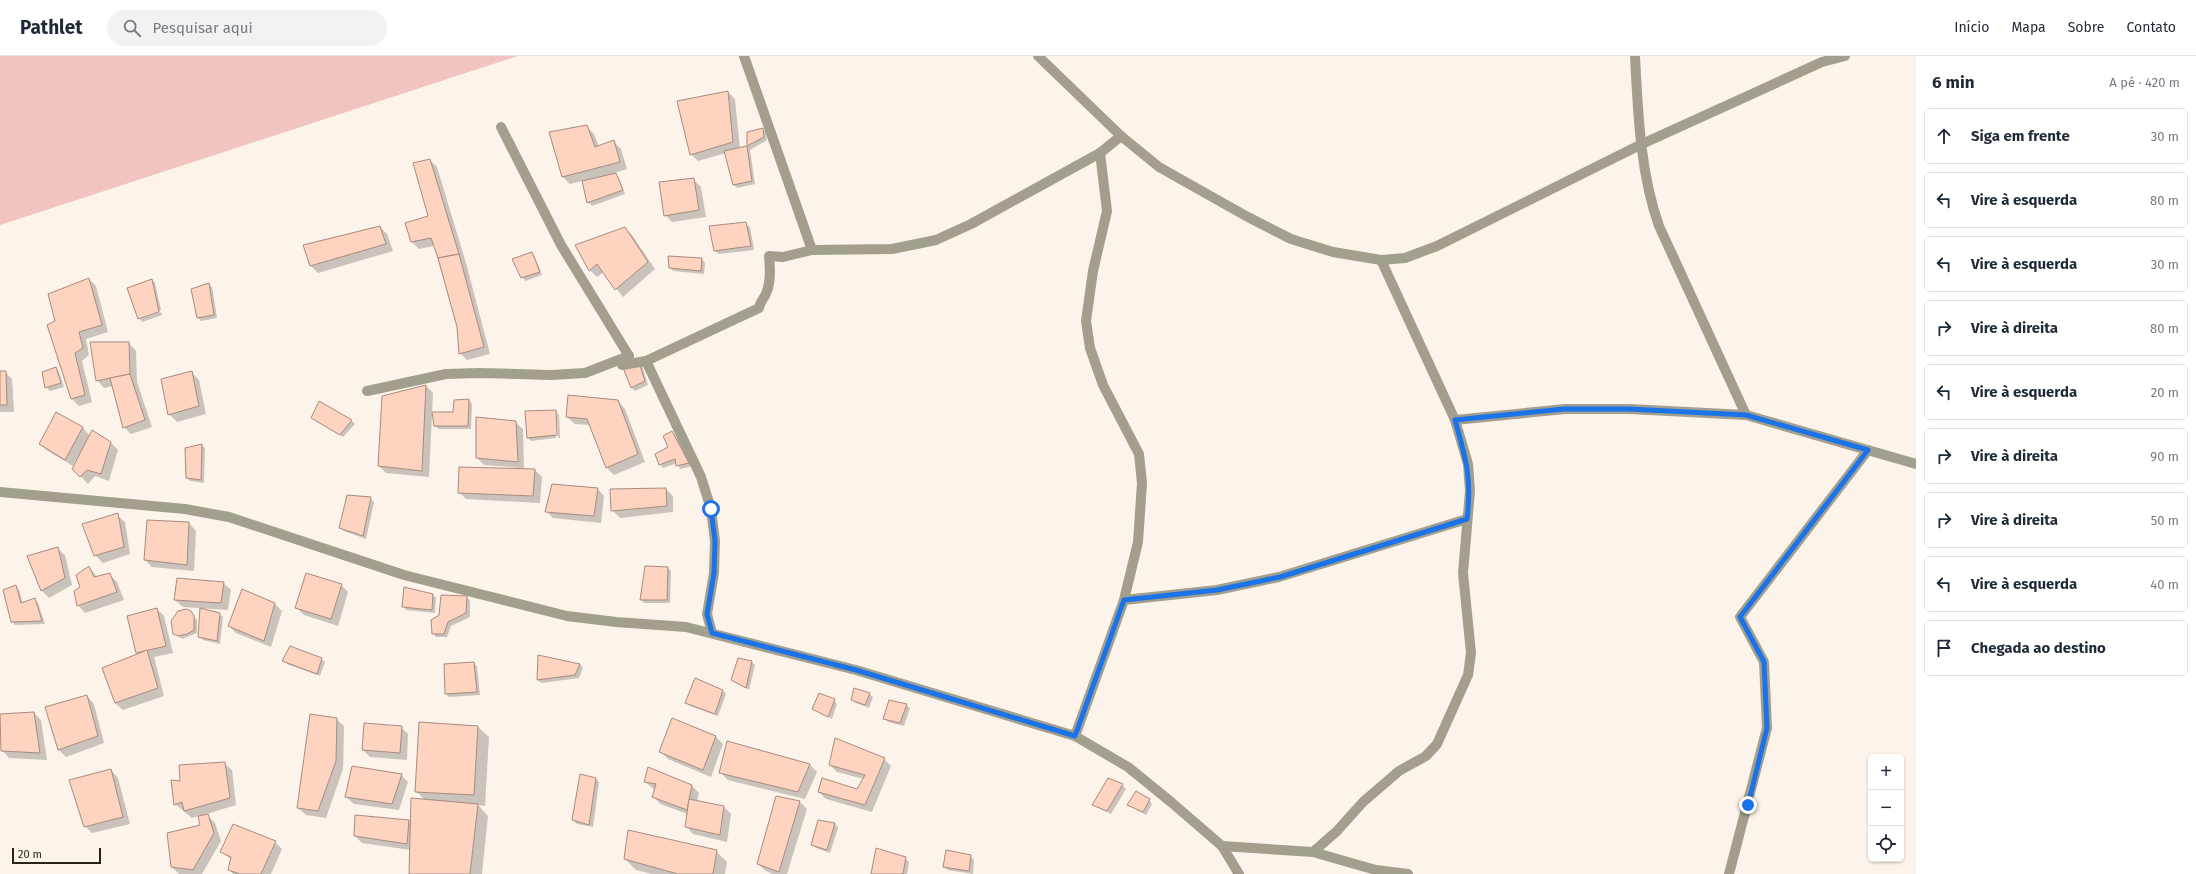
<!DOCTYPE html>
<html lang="pt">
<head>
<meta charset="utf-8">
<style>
	:root { --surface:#fff; --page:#f2f2f3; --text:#1f2937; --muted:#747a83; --line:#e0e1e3 }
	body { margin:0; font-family:"Fira Sans",sans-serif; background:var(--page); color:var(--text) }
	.controls { position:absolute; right:12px; bottom:12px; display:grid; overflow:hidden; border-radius:6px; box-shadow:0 1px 3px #0004 }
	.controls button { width:36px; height:36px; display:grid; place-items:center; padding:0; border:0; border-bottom:1px solid var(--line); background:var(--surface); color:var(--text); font:20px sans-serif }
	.scale { position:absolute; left:12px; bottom:10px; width:89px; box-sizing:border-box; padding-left:4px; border:2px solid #2a231a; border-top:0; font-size:11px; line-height:14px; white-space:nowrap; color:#2a231a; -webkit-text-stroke:3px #fcf4eb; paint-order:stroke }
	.stop { position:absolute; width:12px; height:12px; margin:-9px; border:3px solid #1a73e8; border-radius:50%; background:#fff }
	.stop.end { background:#1a73e8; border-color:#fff; box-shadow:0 1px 4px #0008 }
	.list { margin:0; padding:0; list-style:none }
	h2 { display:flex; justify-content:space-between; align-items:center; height:52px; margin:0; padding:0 16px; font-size:17px }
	h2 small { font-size:13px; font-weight:400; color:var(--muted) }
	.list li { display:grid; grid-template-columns:26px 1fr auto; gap:12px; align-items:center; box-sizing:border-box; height:56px; margin:0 8px 8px; padding:0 8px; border:1px solid var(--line); border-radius:6px }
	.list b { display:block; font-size:15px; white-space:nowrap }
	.list em { font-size:13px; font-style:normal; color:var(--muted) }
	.icon { flex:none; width:22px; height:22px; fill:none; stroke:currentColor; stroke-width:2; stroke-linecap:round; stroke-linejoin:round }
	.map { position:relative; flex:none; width:1916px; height:818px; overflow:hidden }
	header { display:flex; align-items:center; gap:24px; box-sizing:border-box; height:56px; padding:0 20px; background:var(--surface); border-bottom:1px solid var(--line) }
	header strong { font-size:19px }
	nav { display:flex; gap:22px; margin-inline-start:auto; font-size:14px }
	.search { width:280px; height:36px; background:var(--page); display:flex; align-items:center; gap:10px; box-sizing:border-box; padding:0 14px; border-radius:22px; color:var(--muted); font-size:15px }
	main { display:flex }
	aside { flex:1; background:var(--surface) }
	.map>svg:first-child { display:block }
	.green { fill:#f1c4c2 }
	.shadow { fill:#0003 }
	.building { fill:#fed3bf; stroke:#a78b7e }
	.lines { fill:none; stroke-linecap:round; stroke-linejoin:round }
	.street { stroke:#a39f8e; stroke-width:10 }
	.route { stroke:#1a73e8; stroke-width:5 }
</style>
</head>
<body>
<header>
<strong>Pathlet</strong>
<div class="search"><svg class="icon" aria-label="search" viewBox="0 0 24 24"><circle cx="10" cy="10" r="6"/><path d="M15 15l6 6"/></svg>Pesquisar aqui</div>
<nav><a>Início</a><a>Mapa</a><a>Sobre</a><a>Contato</a></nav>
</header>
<main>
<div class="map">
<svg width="1916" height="818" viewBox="0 0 1916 818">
	<rect width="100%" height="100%" fill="#fcf4eb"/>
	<path class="green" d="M0,0H518L0,169Z"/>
	<g class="shadow">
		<path d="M728,36L735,43L740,93L748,91V77L762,73L766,76L767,84L750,94L755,128L737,132L734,129L726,97L698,105L691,98Z"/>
		<path d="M586,70L594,78L599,91L614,86L621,93L627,113L614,117L619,122L625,138L592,150L588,146L582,125L570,128L563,121Z"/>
		<path d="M430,104L437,111L466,207L490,298L467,304L460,297L457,271L434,190L419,193L412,186L429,160Z"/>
		<path d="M693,123L701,131L706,161L672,166L665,159Z"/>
		<path d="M746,168L750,171L754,194L719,198L715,195Z"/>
		<path d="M380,171L387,178L393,195L318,217L310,209Z"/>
		<path d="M625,172L632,179L655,213L623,241L604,216L597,221L590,214L576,189Z"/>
		<path d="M532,197L535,201L542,219L525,225L513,203Z"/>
		<path d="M669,201L702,203L705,207L704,218L673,215L670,211Z"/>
		<path d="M89,223L96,230L108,276L86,283L89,299L82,305L92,346L79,350L72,343L56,265Z"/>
		<path d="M152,224L155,227L161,254L139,263Z"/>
		<path d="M209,228L212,231L217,262L201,265L198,262Z"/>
		<path d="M161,256L162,259L142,266L140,263Z"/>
		<path d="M129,287L136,295L137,326L152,371L131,378L124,371L113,330L104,332L97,324Z"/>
		<path d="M624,310H642L648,329L635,335L632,332Z"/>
		<path d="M56,312L59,316L64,331L50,335L46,331Z"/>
		<path d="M0,316H5L12,323L14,356H0Z"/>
		<path d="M191,316L199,324L206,358L177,366L169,358Z"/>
		<path d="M426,330L433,337L429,421L386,417L379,410Z"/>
		<path d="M469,344L472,348L471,373H439L435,370Z"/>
		<path d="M618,345L625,353L645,406L614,419L607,412L590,369L575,368L567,361Z"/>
		<path d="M556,355L559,359L560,382H558L557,357H555L556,382L531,385L528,382Z"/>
		<path d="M57,357L83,372L90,380L111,387L118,394L109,425L95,420L88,428L74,413L78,404L76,403L73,410L48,395L40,388Z"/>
		<path d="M312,362L351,364L355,368L343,381Z"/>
		<path d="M515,366L523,373L524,414H535L542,421L540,447L466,443L459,436L521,414V412L484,409L477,402Z"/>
		<path d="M672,376L675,379L692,410L680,413L677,407L663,412L660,408L670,391Z"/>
		<path d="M202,389L205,392L204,427L190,425L187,422Z"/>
		<path d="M597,432L604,440L601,467L553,462L546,455Z"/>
		<path d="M666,433L673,440V456L620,462L612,454Z"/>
		<path d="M370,442L374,446L366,483L344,475L340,471Z"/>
		<path d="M117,459L125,466L130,498L103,507L95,499Z"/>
		<path d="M189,467L196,475L194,515L152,511L145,504Z"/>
		<path d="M57,492L65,499L72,529L49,542L42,535Z"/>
		<path d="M89,511L97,521L109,518L117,526L124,544L85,557L78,549Z"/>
		<path d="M668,512L671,515L670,547H644L641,543Z"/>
		<path d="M223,527L231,534L228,554L183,551L175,544Z"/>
		<path d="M341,529L348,536L338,570L304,559L297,552Z"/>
		<path d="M16,530L19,534L23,548L35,544L38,547L45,568L15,569L12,566Z"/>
		<path d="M433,539L436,542L435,557L406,554L403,550Z"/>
		<path d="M467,541L470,545V561L451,570L447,581H436L433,577Z"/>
		<path d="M274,547L282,555L271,591L236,577L229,570Z"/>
		<path d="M157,553L164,560L173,597L154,601L164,640L123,654L115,647L139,598L137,597Z"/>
		<path d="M191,556L197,564V577L182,583L174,577Z"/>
		<path d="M219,558L223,561L220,588L203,584L199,581Z"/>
		<path d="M321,603L325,606L320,620L287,608L284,604Z"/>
		<path d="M739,603L752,606L755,609L749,634L732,624Z"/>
		<path d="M474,607L477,611L480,639L449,641L446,638L445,609Z"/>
		<path d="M580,608L583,612L579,622L541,627L538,624Z"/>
		<path d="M723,635L726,638L718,660L690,650L686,647Z"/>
		<path d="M869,638L873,641L869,652L856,647L852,644Z"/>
		<path d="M87,640L94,648L104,687L66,701L59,694L47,652Z"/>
		<path d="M834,644L837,648L832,663L814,653Z"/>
		<path d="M906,649L910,652L904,670L888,666L885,662Z"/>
		<path d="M34,657L41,664L47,704L9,702L2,694Z"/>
		<path d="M336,663L344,670L343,713L326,762L306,759L298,752Z"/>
		<path d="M673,663L716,681L723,688L711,721L668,703L661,696Z"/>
		<path d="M420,667L478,671L489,681L485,750L478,749L488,760L482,818H410L411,794L362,787L355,780L408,765L411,768L425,744L416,735Z"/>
		<path d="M401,671L408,678L407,704L370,701L363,694Z"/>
		<path d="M884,703L891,710L872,756L826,743L819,736L858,734L864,723L837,716L830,709Z"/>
		<path d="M224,707L232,714L236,749L200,760H208L215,767L221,785L202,818H179L172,811L201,770L199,760L192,762L175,748Z"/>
		<path d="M810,709L817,716L805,743L728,724L721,717Z"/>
		<path d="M649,712L692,730L699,737L697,746L724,751L731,758L727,786L693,778L686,770L688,758L660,748L653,740L655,734L645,726Z"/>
		<path d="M111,714L118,722L130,768L92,777L85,770Z"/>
		<path d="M401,719L408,726L399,754L354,748L346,741Z"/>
		<path d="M596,723L599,726L593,771L577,768L573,764Z"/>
		<path d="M1122,729L1126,733L1111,758L1093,749Z"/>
		<path d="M777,741L800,746L807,753L787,818H773L766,815L758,808Z"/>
		<path d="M1149,744L1152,748L1146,759L1128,749Z"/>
		<path d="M818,765L835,768L838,772L830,797L816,792L812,789Z"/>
		<path d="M275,786L282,793L271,818H233L229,814L232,804L222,796Z"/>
		<path d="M716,795L727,806L725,818H652L636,814L625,803Z"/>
		<path d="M970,800L974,804L973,818L948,814L944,811Z"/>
		<path d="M905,802L909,806L907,818H872Z"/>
	</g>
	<g class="building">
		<path d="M728,35L733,86L690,99L677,45Z"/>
		<path d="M587,69L595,91L614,84L620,106L562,121L549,76Z"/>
		<path d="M763,72L764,81L747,90V76Z"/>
		<path d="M747,90L752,125L733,129L724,95Z"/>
		<path d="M430,103L459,198L438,202L431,182L411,186L405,167L428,160L413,107Z"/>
		<path d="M616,117L623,134L587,147L582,125Z"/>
		<path d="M694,122L699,154L664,160L659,126Z"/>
		<path d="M746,166L751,190L714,195L709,170Z"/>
		<path d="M380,170L386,188L310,210L303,189Z"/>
		<path d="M625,171L648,206L615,234L597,208L589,215L575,189Z"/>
		<path d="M532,196L540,216L521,222L512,203Z"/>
		<path d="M459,198L484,291L459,298L457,271L438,202Z"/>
		<path d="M668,200L702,202L701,215L669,212Z"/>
		<path d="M89,222L102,269L79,276L83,292L75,297L85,339L71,343L47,269L55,265L48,238Z"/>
		<path d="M152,223L159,256L138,263L127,232Z"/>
		<path d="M209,227L214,259L197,262L191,233Z"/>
		<path d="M90,286H129L130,318L96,325Z"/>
		<path d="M639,306L645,325L631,332L622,309Z"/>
		<path d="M56,311L61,327L45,332L42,316Z"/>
		<path d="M0,315H6L7,349H0Z"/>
		<path d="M192,315L199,350L168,359L161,323Z"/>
		<path d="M130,318L145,364L123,372L110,322Z"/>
		<path d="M426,329L422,415L378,410L382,340Z"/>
		<path d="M568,339L618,344L638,398L606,412L587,363L566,361Z"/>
		<path d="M469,343L468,370H434L432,356H453L454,344Z"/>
		<path d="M319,345L352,364L340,379L311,362Z"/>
		<path d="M556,354L557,379L527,382L525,355Z"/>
		<path d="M56,356L83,371L65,404L39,388Z"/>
		<path d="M476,361L516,365L518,406L476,402Z"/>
		<path d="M92,374L111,386L101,418L87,414L80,421L72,413Z"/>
		<path d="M672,375L689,407L676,410L675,403L659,409L655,398L668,391L663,380Z"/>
		<path d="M202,388L201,424L186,422L185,392Z"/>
		<path d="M459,411L535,413L533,440L458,437Z"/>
		<path d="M552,428L598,432L594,460L545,456Z"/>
		<path d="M666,432L667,450L611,455L610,433Z"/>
		<path d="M347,439L371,441L363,480L339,472Z"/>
		<path d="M118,457L124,491L94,500L82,468Z"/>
		<path d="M147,464L189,466L187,509L144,504Z"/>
		<path d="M58,491L65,522L41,535L27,500Z"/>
		<path d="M89,510L94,521L110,517L117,536L77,550L74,535L80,531L76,519Z"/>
		<path d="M645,510L668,511L667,544H640Z"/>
		<path d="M306,517L342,528L331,563L295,552Z"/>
		<path d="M177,522L224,526L221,547L174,544Z"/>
		<path d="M16,529L21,547L35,542L42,565L11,566L3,534Z"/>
		<path d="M404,531L433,538L432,554L402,551Z"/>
		<path d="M242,533L275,547L264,585L228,570Z"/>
		<path d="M441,539L467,540L466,557L448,566L444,578H432L431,564L439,559Z"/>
		<path d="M157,552L166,590L136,597L127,560Z"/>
		<path d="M200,552L220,557L217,585L198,581Z"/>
		<path d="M186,553L191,555L194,560V574L187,578L178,580L173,578L171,565L178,555Z"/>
		<path d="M290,590L322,602L317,618L282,605Z"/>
		<path d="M147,594L158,632L115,647L102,612Z"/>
		<path d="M538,599L580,608L575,619L537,624Z"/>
		<path d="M738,602L752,605L746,632L731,624Z"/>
		<path d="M474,606L477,636L445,638L444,608Z"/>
		<path d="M695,622L723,634L715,658L685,647Z"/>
		<path d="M854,632L870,637L865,649L851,644Z"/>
		<path d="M819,637L835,643L828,661L812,653Z"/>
		<path d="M87,639L98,680L58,694L45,651Z"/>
		<path d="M889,644L907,648L900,667L883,663Z"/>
		<path d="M34,656L40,697L1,695L0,658Z"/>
		<path d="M310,658L337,662L336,705L318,755L297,752Z"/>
		<path d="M672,662L716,680L703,714L659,696Z"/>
		<path d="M419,666L478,670L474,739L415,736Z"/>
		<path d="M364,667L402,670L400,697L362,694Z"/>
		<path d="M835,682L885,702L865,749L818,736L822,722L857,733L865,719L829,709Z"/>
		<path d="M727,685L810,708L798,736L719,717Z"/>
		<path d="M225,706L230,742L184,755L182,746L174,749L171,724L180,725L179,709Z"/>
		<path d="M352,710L402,718L392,748L345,741Z"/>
		<path d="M648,711L692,729L687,754L652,741L656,728L644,726Z"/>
		<path d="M111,713L123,761L84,771L69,724Z"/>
		<path d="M580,718L596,722L589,769L572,764Z"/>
		<path d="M1108,722L1123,728L1107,755L1092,749Z"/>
		<path d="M1136,735L1150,743L1143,756L1127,749Z"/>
		<path d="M776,740L800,745L779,816L757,808Z"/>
		<path d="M411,742L478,748L470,818H409Z"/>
		<path d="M689,743L724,750L720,779L685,771Z"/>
		<path d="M208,758L214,777L193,814L171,811L167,777L200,769L198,760Z"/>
		<path d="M355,759L409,764L407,788L354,780Z"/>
		<path d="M818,764L835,767L827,794L811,789Z"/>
		<path d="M233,768L276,785L261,818H240L228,814L231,801L220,796Z"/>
		<path d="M628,774L717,794L713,818H678L624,803Z"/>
		<path d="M876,792L906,801L903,818H871Z"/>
		<path d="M946,794L971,799L969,815L943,811Z"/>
	</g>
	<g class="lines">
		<g class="street">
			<path d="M744,0L812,194"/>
			<path d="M1038,0L1121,80L1159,111L1246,160L1291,183L1333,196L1381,204L1405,202L1437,190L1642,88L1822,6L1845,0"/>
			<path d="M1635,0C1638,57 1640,116 1659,170L1746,359"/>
			<path d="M501,71L561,189L629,300"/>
			<path d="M629,300L622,309L646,305L759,252C760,245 765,242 767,235C771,224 770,212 769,200L783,201L812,194L892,193L936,184L971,168L1100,97L1121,80"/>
			<path d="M646,305L701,421L711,453L715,485L714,517L707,558L712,577"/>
			<path d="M367,335L446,318L479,317L551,319L585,317L629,300"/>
			<path d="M1455,364L1565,353H1629L1746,359L1916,408"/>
			<path d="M0,436L185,453L229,461L404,519L567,560L616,566L686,571L856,614L1075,680L1128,711L1171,746L1222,790L1239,818"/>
			<path d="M1124,544L1217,534L1279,521L1467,463"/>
			<path d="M1075,680L1124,544L1138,486L1142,427L1139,398L1103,329L1090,292L1086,265L1093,215L1107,155L1100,97"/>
			<path d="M1222,790L1313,796L1376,814L1408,818"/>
			<path d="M1313,796L1337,775L1363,746L1399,715L1426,700L1437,688L1468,619L1471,597L1463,517L1470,435L1468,408L1455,364L1381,204"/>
			<path d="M1729,818L1767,672L1764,606L1740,561L1868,394"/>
		</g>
	</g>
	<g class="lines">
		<path class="route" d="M711,453L715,485L714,517L707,558L712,577L856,614L1075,680L1124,544L1217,534L1280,521L1467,463C1472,422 1466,403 1455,364L1564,353H1629L1746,359L1868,394L1740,561L1764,606L1767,672L1748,749"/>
	</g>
</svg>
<div class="controls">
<button>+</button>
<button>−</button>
<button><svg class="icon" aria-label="locate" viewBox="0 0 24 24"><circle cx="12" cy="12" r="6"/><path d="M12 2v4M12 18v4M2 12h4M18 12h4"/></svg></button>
</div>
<div class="scale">20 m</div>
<div class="stop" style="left:711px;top:453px"></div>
<div class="stop end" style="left:1748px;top:749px"></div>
</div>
<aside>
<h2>6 min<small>A pé · 420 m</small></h2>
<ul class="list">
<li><svg class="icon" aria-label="ahead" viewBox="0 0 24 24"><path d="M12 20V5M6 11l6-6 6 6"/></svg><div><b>Siga em frente</b></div><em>30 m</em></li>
<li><svg class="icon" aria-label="left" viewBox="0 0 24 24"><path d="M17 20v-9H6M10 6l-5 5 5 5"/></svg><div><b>Vire à esquerda</b></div><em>80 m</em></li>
<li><svg class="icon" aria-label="left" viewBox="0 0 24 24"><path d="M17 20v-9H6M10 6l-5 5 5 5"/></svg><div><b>Vire à esquerda</b></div><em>30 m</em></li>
<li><svg class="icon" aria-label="right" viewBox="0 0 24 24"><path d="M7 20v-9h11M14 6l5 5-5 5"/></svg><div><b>Vire à direita</b></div><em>80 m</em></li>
<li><svg class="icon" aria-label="left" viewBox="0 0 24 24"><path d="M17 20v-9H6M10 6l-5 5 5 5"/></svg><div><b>Vire à esquerda</b></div><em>20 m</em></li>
<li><svg class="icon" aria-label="right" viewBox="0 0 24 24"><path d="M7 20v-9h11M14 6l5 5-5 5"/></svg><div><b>Vire à direita</b></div><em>90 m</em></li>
<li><svg class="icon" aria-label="right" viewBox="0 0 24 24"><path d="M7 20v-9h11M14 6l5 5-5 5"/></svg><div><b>Vire à direita</b></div><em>50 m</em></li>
<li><svg class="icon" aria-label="left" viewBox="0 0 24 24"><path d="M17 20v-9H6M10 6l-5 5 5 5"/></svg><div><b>Vire à esquerda</b></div><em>40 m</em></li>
<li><svg class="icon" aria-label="arrive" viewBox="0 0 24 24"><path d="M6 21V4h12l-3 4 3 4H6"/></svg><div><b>Chegada ao destino</b></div></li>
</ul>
</aside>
</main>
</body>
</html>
